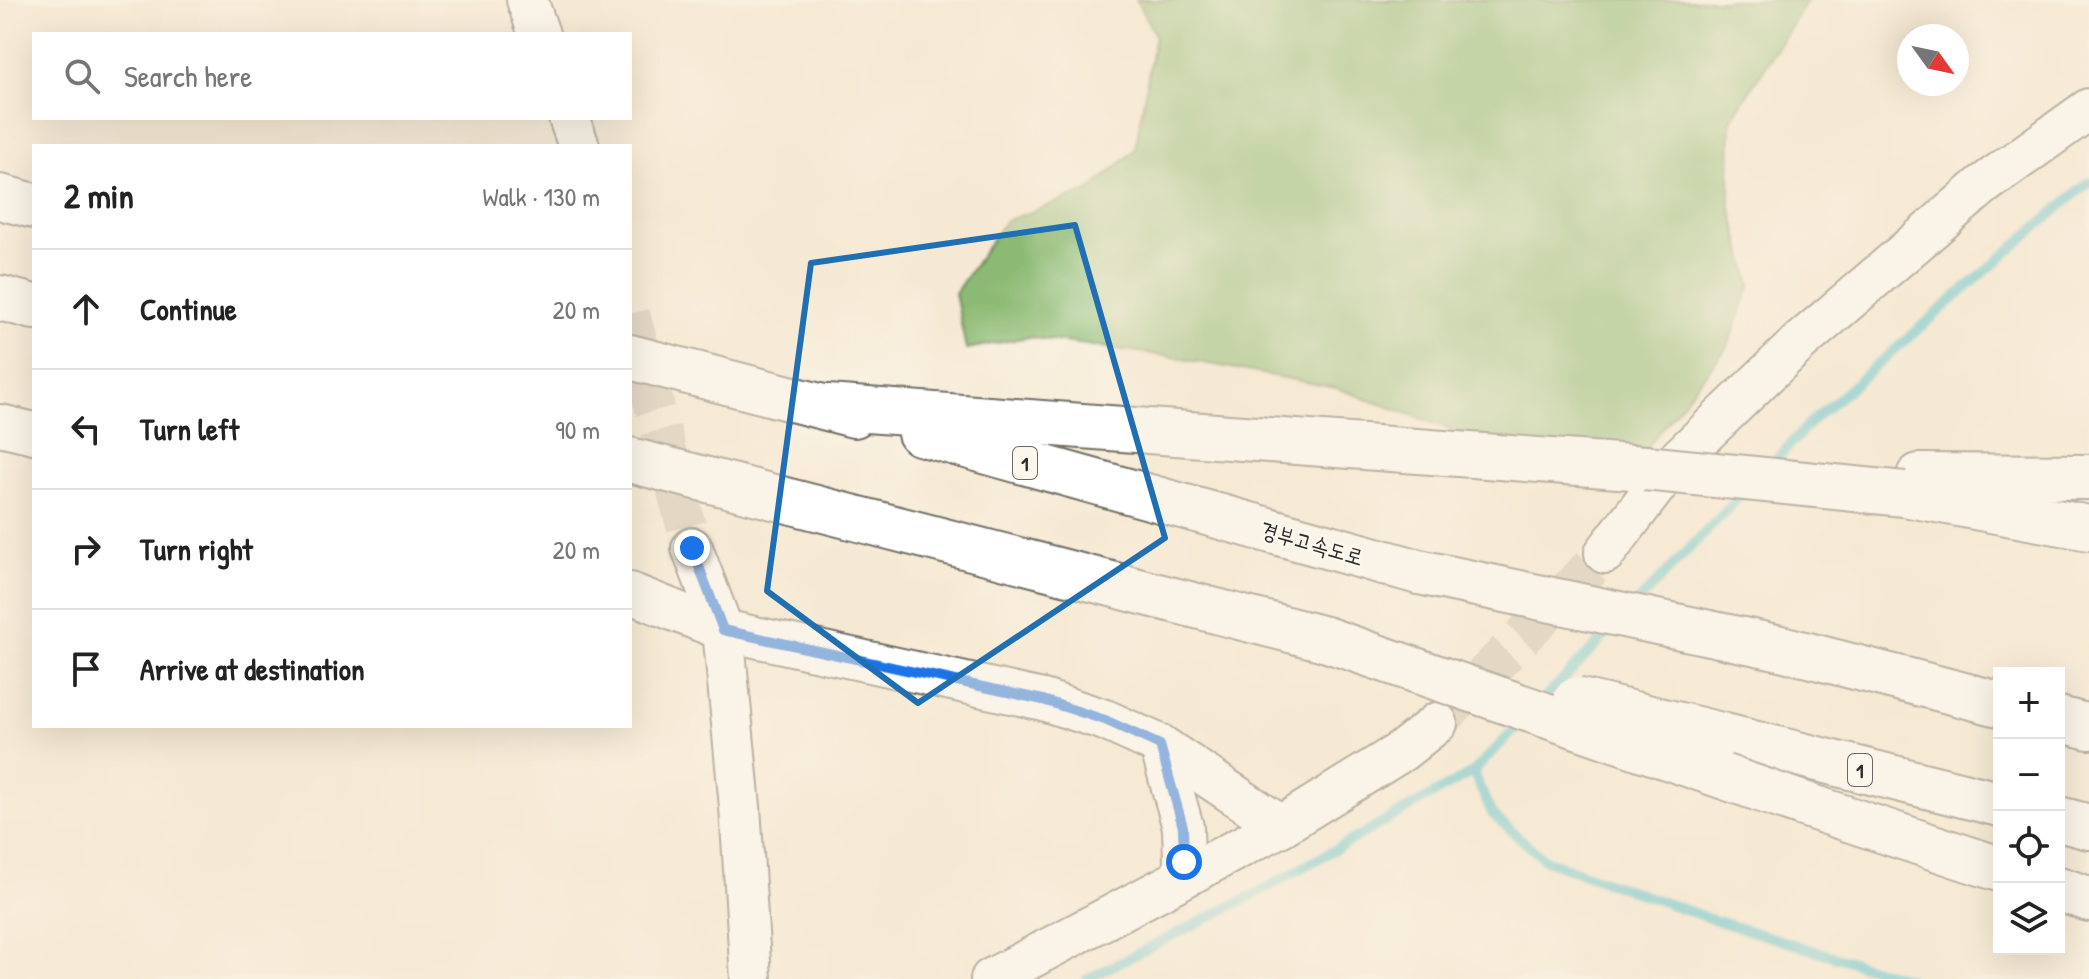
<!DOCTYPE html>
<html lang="en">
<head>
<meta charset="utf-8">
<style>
	:root { --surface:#fff; --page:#f6f6f6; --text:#222; --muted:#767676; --line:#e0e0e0 }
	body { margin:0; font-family:"Patrick Hand","Poor Story",sans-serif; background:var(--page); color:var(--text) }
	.controls { position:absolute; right:24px; bottom:24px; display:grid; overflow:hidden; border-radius:0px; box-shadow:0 8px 32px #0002 }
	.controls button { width:72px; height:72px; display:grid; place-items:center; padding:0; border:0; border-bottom:2px solid var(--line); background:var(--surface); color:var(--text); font:40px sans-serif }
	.compass { position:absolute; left:1897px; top:24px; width:72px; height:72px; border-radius:50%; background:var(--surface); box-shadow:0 8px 32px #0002; rotate:123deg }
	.stop { position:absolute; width:24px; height:24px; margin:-18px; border:6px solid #1a73e8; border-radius:50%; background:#fff }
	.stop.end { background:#1a73e8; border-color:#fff; box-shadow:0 2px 8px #0008 }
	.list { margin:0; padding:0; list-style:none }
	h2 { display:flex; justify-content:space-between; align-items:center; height:104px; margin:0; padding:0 32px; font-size:34px }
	h2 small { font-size:26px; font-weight:400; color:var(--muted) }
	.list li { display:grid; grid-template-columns:52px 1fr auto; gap:24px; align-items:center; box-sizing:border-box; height:120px; padding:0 32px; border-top:2px solid var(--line) }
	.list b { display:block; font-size:30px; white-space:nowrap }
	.list em { font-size:26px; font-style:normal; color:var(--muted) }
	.icon { flex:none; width:44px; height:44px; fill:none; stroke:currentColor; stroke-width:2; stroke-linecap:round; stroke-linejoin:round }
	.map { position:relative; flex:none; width:2089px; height:979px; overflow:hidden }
	.search { position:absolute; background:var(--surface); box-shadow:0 8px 32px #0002; left:32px; top:32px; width:600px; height:88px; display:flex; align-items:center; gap:20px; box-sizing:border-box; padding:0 28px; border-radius:0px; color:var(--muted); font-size:30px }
	.panel { position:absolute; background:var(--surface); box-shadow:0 8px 32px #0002; left:32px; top:144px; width:600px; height:584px; border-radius:0px }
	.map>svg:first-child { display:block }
	.forest { fill:#8bba72; stroke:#5b724e; stroke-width:2 }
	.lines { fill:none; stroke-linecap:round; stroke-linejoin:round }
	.stream { stroke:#56c2d0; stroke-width:10 }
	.street-tunnel { stroke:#cdc3b1; stroke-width:40; stroke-dasharray:40 20; stroke-linecap:butt }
	.street-casing { stroke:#726e66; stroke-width:44 }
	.highway-casing { stroke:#726e66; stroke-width:48 }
	.street { stroke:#fff; stroke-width:40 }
	.highway { stroke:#fff; stroke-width:44 }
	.highway-bridge-casing { stroke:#726e66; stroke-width:48; stroke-linecap:butt }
	.highway-bridge { stroke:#fff; stroke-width:44 }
	.route { stroke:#1a73e8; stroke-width:10 }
	.marked { fill:none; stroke:#1f6fb2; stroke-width:6; stroke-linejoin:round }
	.labels { text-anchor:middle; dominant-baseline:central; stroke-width:6; stroke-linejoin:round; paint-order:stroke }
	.shield { fill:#fbf7ec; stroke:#696865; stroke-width:2 }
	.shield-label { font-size:20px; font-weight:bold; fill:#2b2b2b }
	.street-label { font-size:22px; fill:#2b2b2b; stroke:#fbf7ec }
</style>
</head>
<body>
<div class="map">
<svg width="2089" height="979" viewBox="0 0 2089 979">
	<rect width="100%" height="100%" fill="#fbf7ec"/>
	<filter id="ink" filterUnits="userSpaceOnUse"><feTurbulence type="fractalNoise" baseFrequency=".0125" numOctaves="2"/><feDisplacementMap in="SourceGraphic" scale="16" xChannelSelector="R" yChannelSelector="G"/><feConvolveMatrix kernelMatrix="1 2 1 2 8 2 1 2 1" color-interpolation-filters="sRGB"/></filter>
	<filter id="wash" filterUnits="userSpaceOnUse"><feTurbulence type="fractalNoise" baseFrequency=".006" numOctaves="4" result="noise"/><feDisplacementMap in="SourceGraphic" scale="32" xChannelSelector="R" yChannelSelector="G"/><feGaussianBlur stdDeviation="1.8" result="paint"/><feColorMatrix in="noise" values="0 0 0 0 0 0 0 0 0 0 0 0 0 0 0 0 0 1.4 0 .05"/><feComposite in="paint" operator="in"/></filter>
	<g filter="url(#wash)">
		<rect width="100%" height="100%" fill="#f6e9d3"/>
		<path class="forest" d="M1136,0H1808L1731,120L1730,203L1751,285L1728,346L1614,488L1336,388L1167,356L1028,337L966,349L955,293L1005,221L1089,191L1135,150L1155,35Z"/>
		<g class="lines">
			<g class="stream">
				<path d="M1768,468L1813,420L2089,182"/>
				<path d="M1634,606L1745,491"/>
				<path d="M1542,701L1615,626"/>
				<path d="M1473,772L1492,814L1545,860L1711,919L1908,979"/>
				<path d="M1087,979L1257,893L1473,772L1523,721"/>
			</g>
		</g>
	</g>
	<g filter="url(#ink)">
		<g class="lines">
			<g class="street-tunnel">
				<path d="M630,314L692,548"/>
				<path d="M1437,723L1605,553"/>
			</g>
			<g class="street-casing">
				<g id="street">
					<path d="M527,0L539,34"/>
					<path d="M569,118L579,146"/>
					<path d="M0,425L34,433"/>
					<path d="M692,548L723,630L740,807L751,979"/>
					<path d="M1605,553L1673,464L1799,343L1983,185L2089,109"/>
					<path d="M630,593L723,630L1043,700L1105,720L1160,745L1281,826L1402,751L1437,723"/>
					<path d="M1160,745L1183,827L1184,862L1182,878"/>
					<path d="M991,979L1281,826"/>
				</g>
			</g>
			<g class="highway-casing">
				<g id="highway">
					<path d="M0,197L34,206"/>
					<path d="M0,298L34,307"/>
					<path d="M630,357L854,415"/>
					<path d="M827,407L1645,468"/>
					<path d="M920,433L1419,572"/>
					<path d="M630,460L1325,639"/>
					<path d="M1919,476L2089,477"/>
					<path d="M1904,494L2089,528"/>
					<path d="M1781,648L1999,704"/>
					<path d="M2059,719L2089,727"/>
					<path d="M1721,735L1999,804"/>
					<path d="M1800,803L1999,869"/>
					<path d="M2059,819L2089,827"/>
					<path d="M2059,889L2089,899"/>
				</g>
			</g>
			<use href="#street" class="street"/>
			<use href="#highway" class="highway"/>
			<g class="highway-bridge-casing">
				<g id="highway-bridge">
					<path d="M1645,468L1904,494"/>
					<path d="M1419,572L1781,648"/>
					<path d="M1325,639L1800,803"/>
					<path d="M1576,700L1721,735"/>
				</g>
			</g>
			<use href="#highway-bridge" class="highway-bridge"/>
		</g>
	</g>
	<g class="lines" filter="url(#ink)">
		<path class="route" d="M692,548L723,630L1043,700L1105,720L1160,745L1183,827L1184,862"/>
	</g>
	<path d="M0 0H2089V979H0ZM1075,225L1165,538L918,703L767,591L811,263Z" fill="#f6e9d3" fill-opacity=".55" fill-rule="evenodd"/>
	<path class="marked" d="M1075,225L1165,538L918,703L767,591L811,263Z"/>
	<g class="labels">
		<g class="shield">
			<rect x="1013" y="447" width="24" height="32" rx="6"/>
			<rect x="1848" y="754" width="24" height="32" rx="6"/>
		</g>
		<g class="shield-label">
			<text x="1025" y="463">1</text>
			<text x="1860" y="770">1</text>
		</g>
		<g class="street-label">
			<text transform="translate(1312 543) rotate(16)">경부고속도로</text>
		</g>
	</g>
</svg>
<div class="controls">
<button>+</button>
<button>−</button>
<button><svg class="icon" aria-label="locate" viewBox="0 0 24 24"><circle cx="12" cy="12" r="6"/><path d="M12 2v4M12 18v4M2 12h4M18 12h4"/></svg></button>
<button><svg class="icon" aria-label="layers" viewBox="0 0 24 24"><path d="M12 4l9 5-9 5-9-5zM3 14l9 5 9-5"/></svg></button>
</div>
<svg class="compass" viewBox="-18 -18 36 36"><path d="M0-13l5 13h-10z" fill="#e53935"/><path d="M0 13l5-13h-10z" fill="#767676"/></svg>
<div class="stop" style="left:1184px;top:862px"></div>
<div class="stop end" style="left:692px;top:548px"></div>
<div class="search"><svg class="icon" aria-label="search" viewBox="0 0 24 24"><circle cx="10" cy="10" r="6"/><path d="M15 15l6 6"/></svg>Search here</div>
<section class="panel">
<h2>2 min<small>Walk · 130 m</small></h2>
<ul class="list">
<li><svg class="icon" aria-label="ahead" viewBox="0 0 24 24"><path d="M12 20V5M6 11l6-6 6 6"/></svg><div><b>Continue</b></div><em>20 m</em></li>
<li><svg class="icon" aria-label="left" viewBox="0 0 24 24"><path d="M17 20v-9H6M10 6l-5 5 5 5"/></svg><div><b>Turn left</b></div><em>90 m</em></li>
<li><svg class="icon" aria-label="right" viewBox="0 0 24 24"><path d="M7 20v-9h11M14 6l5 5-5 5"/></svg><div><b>Turn right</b></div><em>20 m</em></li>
<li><svg class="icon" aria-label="arrive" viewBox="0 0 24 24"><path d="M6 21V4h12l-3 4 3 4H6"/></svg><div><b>Arrive at destination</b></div></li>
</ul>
</section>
</div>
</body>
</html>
